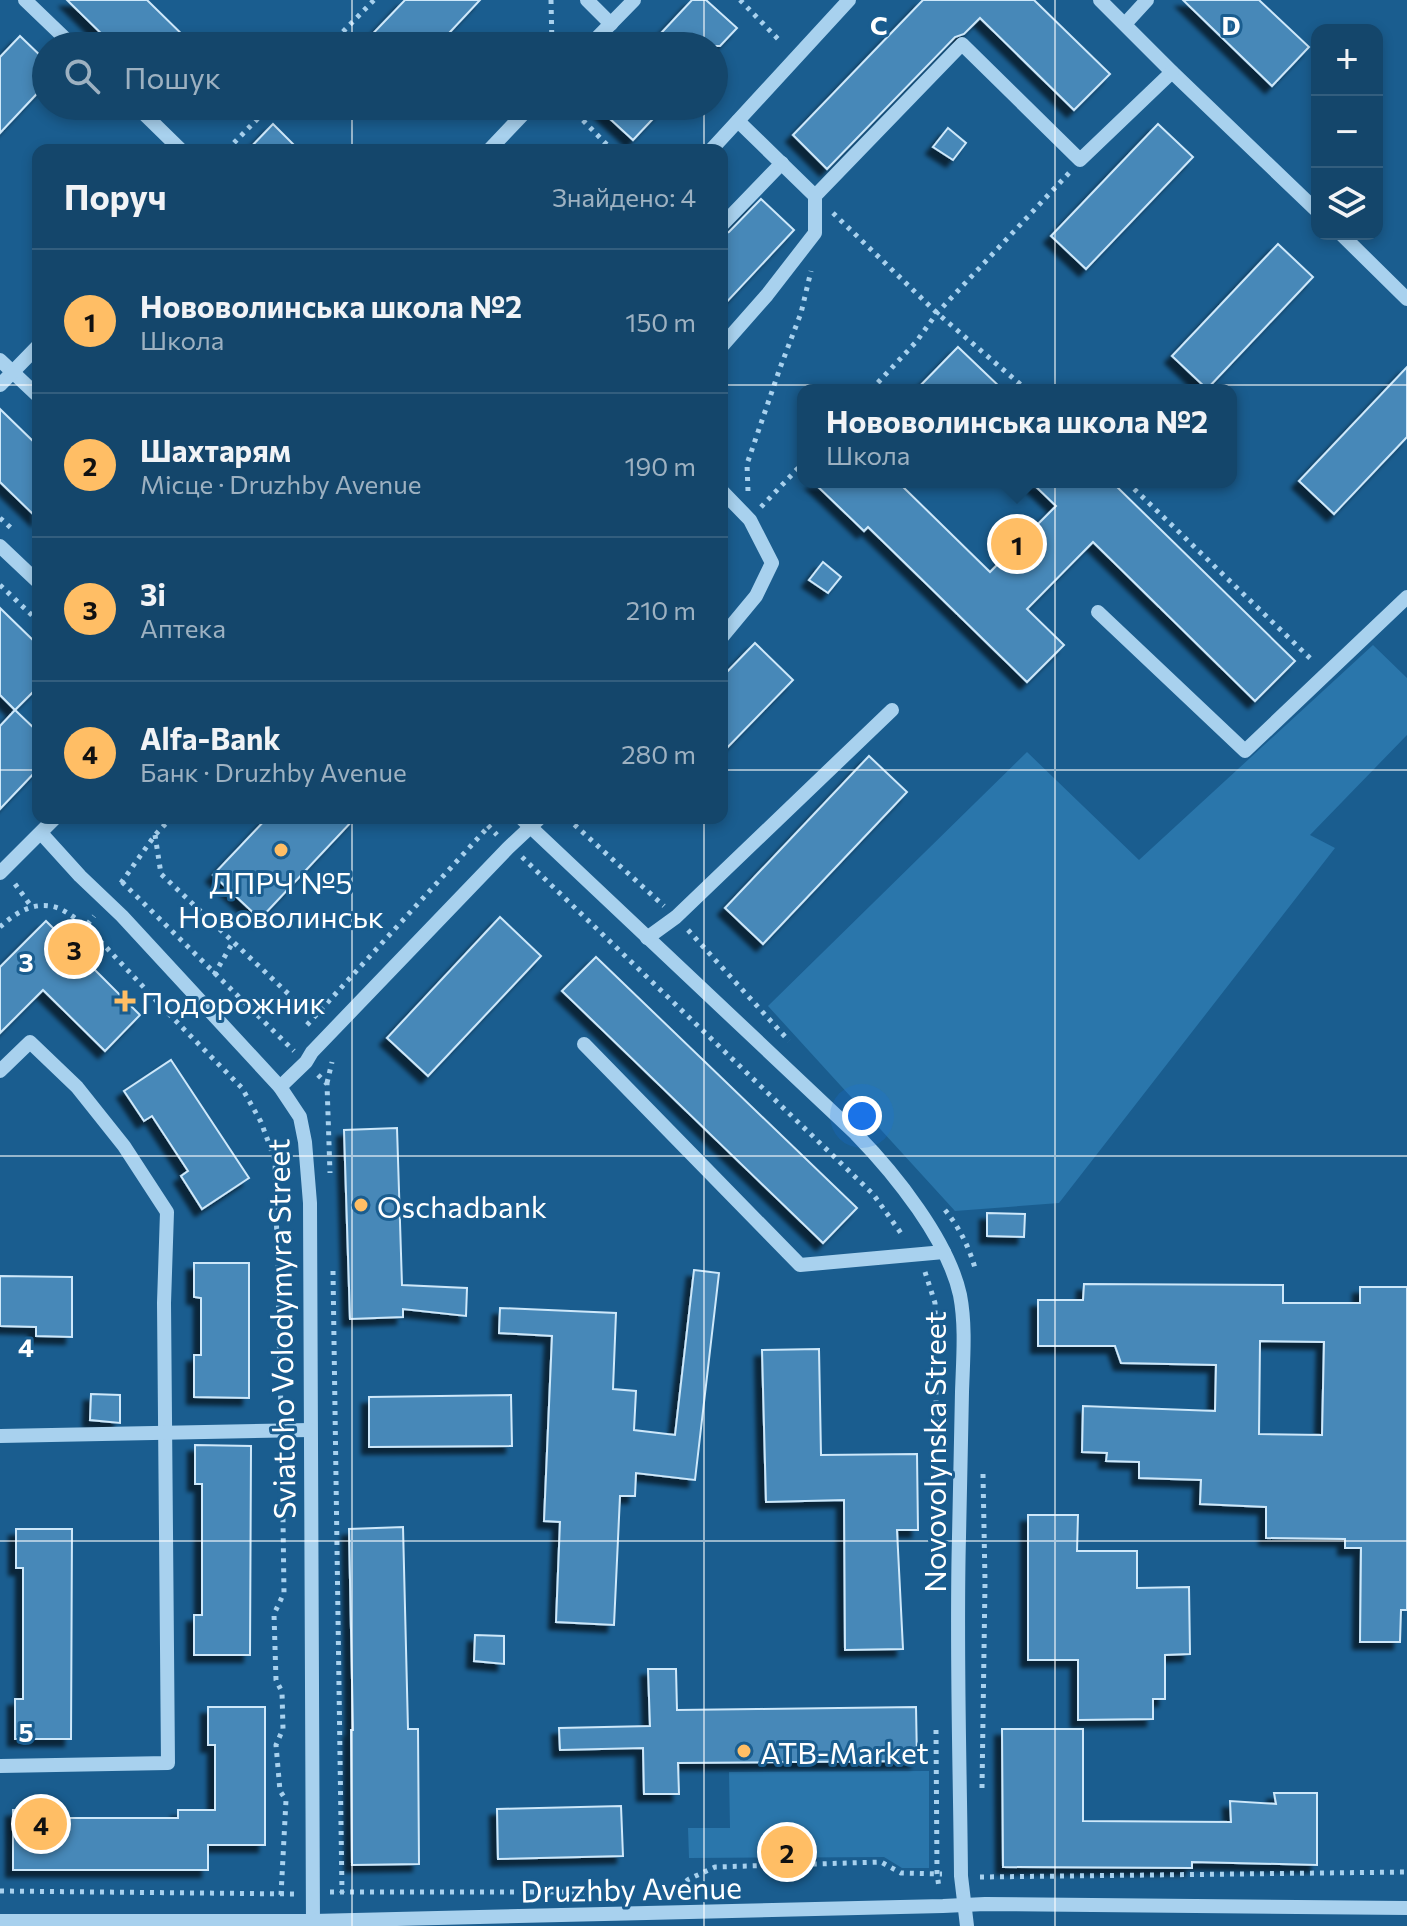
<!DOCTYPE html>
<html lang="uk">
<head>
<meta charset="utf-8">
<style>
	:root { --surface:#14466b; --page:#215073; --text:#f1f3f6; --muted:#9db1c1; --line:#335e7e; --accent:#ffbe65 }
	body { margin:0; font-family:Commissioner,sans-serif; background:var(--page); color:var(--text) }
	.controls { position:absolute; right:24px; top:24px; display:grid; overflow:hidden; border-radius:16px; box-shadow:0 4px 12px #0003 }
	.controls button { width:72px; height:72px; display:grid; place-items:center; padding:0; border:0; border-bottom:2px solid var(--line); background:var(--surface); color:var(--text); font:40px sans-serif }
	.you { position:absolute; left:862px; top:1116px; width:28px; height:28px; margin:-20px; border:6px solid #fff; border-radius:50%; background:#1a73e8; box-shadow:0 0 0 12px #1a73e833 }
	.badge { display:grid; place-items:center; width:52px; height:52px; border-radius:50%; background:var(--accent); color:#111; font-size:26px; font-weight:700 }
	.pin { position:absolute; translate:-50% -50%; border:4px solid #fff; box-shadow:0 2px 8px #0006 }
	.popup { position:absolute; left:797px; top:384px; width:440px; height:104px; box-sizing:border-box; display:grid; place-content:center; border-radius:16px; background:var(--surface); filter:drop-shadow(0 2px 6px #0005); font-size:26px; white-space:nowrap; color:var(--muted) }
	.popup b { font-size:30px; color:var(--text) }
	.popup::after { content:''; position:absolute; left:50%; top:100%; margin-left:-16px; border:16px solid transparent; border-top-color:var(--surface) }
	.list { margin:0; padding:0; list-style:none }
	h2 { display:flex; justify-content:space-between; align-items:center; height:104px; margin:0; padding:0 32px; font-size:34px }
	h2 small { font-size:26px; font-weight:400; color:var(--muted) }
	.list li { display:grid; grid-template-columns:52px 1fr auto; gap:24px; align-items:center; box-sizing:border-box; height:144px; padding:0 32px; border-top:2px solid var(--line) }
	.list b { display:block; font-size:30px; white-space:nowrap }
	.list p { margin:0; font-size:26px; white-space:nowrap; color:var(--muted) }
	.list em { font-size:26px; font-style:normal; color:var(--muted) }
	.icon { flex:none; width:44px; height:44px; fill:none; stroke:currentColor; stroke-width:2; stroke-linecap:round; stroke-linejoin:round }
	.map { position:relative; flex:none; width:1407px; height:1926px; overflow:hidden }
	.search { position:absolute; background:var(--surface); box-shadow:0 4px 12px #0003; left:32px; top:32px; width:696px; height:88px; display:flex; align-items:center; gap:20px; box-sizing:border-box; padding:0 28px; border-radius:44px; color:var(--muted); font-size:30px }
	.panel { position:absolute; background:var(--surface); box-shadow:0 4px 12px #0003; left:32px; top:144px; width:696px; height:680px; border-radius:16px }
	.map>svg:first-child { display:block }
	.green { fill:#2a76ab }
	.building { fill:#4788b8; stroke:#cee8fa; stroke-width:2; fill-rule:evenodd; filter:url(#shadow) }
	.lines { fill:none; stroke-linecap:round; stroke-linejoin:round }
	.path { stroke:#a8d1ee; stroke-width:5; stroke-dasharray:4 6; stroke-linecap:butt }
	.minor { stroke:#a8d1ee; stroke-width:14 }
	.grid { fill:none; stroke:#fff; stroke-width:2; stroke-opacity:0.55 }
	.poi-dot { fill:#ffbe65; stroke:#1a5d8f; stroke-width:3 }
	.labels { text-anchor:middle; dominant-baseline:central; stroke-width:6; stroke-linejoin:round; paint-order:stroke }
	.poi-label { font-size:30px; fill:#fff; stroke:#1a5d8f; text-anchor:start }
	.street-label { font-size:30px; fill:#fff; stroke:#1a5d8f }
	.grid-label { font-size:26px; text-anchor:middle; font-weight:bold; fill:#fff; stroke:#1a5d8f; stroke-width:6; stroke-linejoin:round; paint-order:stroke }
</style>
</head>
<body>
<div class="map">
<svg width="1407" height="1926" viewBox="0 0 1407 1926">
	<defs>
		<filter id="shadow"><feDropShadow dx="-7" dy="7" stdDeviation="2" flood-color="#0009"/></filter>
	</defs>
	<rect width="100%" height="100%" fill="#1a5d8f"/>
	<g class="green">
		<path d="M1373,645L1407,678V735L1310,835L1335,848L1059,1203L955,1211L768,1006L1027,752L1139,860Z"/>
		<path d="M929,1771V1868H902L884,1857L689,1858L688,1828H730L729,1772Z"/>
	</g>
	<g class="building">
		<path d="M67,0H147L194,46H114Z"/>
		<path d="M405,0H480L437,46H361Z"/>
		<path d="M692,0H706L737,28L720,46H649Z"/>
		<path d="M923,0H1034L1110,74L1074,110L980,18L964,34L955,37L827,169L793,135Z"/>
		<path d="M1183,0H1259L1309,47L1272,86Z"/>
		<path d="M20,36L46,61V84L0,133V57Z"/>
		<path d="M596,106H665L633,140Z"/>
		<path d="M273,124L299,150H248Z"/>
		<path d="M1158,124L1193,157L1086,269L1051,236Z"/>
		<path d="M948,128L966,143L953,160L933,147Z"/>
		<path d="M761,199L794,230L722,307V235L729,232Z"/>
		<path d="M1278,244L1313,277L1207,389L1172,356Z"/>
		<path d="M958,347L1003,390H916Z"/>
		<path d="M1407,367V437L1334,514L1299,481Z"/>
		<path d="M0,409L38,446V519L0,482Z"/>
		<path d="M813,482H898L990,572L1056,506L1031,482H1112L1295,661L1255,701L1093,542L1027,609L1064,645L1027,682L868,527L864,531Z"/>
		<path d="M823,562L841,577L828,593L809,580Z"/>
		<path d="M0,608L38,645V687L15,710L0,695Z"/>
		<path d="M755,643L793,680L722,753V677Z"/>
		<path d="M15,710L38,732V769L0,809V726Z"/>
		<path d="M869,756L907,792L763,944L725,908Z"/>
		<path d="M267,818H355L260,919L213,875Z"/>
		<path d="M500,917L541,956L428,1076L387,1038Z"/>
		<path d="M46,921L140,1015L105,1051L43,990L0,1033V967Z"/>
		<path d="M596,957L857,1208L823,1243L562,991Z"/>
		<path d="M171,1060L249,1178L202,1209L181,1176L188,1171L152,1116L144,1121L124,1091Z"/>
		<path d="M397,1128L402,1285L467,1288L466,1316L403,1309V1317L350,1319L344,1130Z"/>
		<path d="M987,1213L1025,1214L1024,1237L987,1236Z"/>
		<path d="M194,1263H249V1398L194,1397V1355H201V1298L194,1297Z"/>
		<path d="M694,1270L719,1273L695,1480L636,1473L635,1496H620L614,1625L556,1622L560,1522L544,1521L552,1336L499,1333L500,1308L616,1313L613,1389L636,1391L634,1430L675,1435Z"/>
		<path d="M0,1276L72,1277V1337L36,1336V1327L0,1326Z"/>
		<path d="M1084,1284L1283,1285V1303H1360V1287H1407V1610H1401L1400,1642H1360L1361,1548H1345V1539L1266,1538V1507L1200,1504L1201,1480L1139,1478V1462L1106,1461L1107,1453L1082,1452L1083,1406L1215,1411L1216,1365L1121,1363L1115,1346H1038V1300H1083ZM1260,1341L1324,1342L1322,1435L1259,1434Z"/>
		<path d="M819,1349L821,1455L917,1454L918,1530H897L903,1649L845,1650L844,1500L766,1502L762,1350Z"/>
		<path d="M91,1394L120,1395V1423L90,1420Z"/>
		<path d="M511,1395L512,1446L369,1447V1397Z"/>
		<path d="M195,1445L251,1446L250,1655H194V1615H202V1484H195Z"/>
		<path d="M1028,1515H1078L1077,1551H1137V1588L1189,1587L1190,1654L1165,1655V1699H1153V1719L1078,1720V1660H1028Z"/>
		<path d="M403,1527L408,1729H418L419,1864L352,1865L351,1730H353L349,1529Z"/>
		<path d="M16,1529H72L71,1739H15V1699H23V1568H16Z"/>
		<path d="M475,1635L504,1636V1664L474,1661Z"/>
		<path d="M648,1669H676L677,1710L916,1707L917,1761L678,1763L679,1794H644L643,1748L560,1750L559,1728L650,1726Z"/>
		<path d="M208,1707H265V1845H208V1870H13V1810H48V1818H178V1810H215V1745H208Z"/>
		<path d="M1002,1729H1083V1821L1231,1822L1230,1801L1276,1804L1274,1793H1317V1865L1192,1862V1868L1003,1867Z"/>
		<path d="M621,1806L623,1856L498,1859L497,1809Z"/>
	</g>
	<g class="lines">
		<g class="path">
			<path d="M551,0L552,46"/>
			<path d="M740,0L781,42"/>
			<path d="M329,46L374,0"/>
			<path d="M569,106L612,150"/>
			<path d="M227,150L270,106"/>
			<path d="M833,213L937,313L1027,390"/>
			<path d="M871,390L916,342L937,313L1069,173"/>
			<path d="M1127,482L1314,662"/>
			<path d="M748,491L747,464L780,368L801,313L811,271"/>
			<path d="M761,507L803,463"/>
			<path d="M0,518L11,528"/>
			<path d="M0,585L38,621"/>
			<path d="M481,818L497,835"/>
			<path d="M567,818L664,906"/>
			<path d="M155,835L161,874L313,1017"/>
			<path d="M522,857L873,1194L903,1236"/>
			<path d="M122,882L294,1051"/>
			<path d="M121,883L155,835L171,818"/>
			<path d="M15,884L31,906"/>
			<path d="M86,926L167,1012L242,1088L261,1122L275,1160L281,1414"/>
			<path d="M0,927C16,912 36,900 58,908C68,912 77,920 86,926L94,916"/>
			<path d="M688,930L789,1041"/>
			<path d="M214,975L233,942"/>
			<path d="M307,1025L489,826"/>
			<path d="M318,1075L327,1084L330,1173"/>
			<path d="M327,1083L332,1062"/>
			<path d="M945,1210C959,1227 969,1247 975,1268"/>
			<path d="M333,1271L342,1893"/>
			<path d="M925,1272L935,1303L937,1492"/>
			<path d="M936,1730L937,1873L939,1888"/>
			<path d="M982,1788L985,1582L983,1474"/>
			<path d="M980,1877L1407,1872"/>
			<path d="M0,1891L297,1894"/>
			<path d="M330,1892H596"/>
			<path d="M670,1892H673L689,1879L715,1867L881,1862L901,1873L942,1874"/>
			<path d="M281,1895L286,1800L280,1791L276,1745L283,1729L282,1692L276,1680L274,1614L284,1593L282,1448"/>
		</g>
		<g class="minor">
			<path d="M25,0L73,46"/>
			<path d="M587,0L611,24"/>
			<path d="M1100,0L1172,72L1317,211"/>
			<path d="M1125,24L1147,0"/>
			<path d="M589,46L634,0"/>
			<path d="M136,106L181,150"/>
			<path d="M738,121L815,196"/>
			<path d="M489,150L531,106"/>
			<path d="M711,150L849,0"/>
			<path d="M722,225L782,163"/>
			<path d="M1341,234L1407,299"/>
			<path d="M722,346L767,295L815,233V196L962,44L1080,160L1172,72"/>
			<path d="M0,360L38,396"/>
			<path d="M0,385L38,346"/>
			<path d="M722,491L750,520L772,563L756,596L722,637"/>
			<path d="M0,546L38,582"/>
			<path d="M1098,612L1245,751L1407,597"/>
			<path d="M521,818L856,1134C895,1174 948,1240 960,1295C966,1326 963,1360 962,1392C961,1440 960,1489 959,1537C956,1650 960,1763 961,1876L967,1926"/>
			<path d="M41,833L80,876L122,916L280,1087L300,1117L305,1142L310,1203L313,1926"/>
			<path d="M0,873L55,818"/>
			<path d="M647,938L676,917L892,710"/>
			<path d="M584,1044L800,1265L944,1252"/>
			<path d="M0,1071L30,1042L77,1087L124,1146L167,1212L164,1303L168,1763L0,1766"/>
			<path d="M280,1087L306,1062L312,1052L508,848L540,818"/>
			<path d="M0,1436L310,1430"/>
			<path d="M0,1921H313L943,1906L985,1904L1407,1908"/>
		</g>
	</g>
	<path class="grid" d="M352,0V46M704,0V46M1055,0V1926M352,106V150M704,106V150M0,385H38M722,385H1407M0,770H38M722,770H1407M352,818V1926M704,818V1926M0,1156H1407M0,1541H1407"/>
	<g class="poi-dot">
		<circle cx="281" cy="850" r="8"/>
		<path d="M121 989h8v8h8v8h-8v8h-8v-8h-8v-8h8z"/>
		<circle cx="361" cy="1205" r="8"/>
		<circle cx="744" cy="1751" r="8"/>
	</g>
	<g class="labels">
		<g class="poi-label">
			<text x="281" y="881" text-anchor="middle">ДПРЧ №5<tspan x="281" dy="34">Нововолинськ</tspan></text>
			<text x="141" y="1001">Подорожник</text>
			<text x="377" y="1205">Oschadbank</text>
			<text x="760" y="1751">ATB-Market</text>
		</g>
		<g class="street-label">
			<text transform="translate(280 1329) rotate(-91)">Sviatoho Volodymyra Street</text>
			<text transform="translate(933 1452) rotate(-90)">Novovolynska Street</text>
			<text transform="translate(631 1888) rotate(-1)">Druzhby Avenue</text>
		</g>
	</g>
	<g class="grid-label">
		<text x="879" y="35">C</text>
		<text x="1231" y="35">D</text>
		<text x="26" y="972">3</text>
		<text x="26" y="1357">4</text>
		<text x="26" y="1742">5</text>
	</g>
</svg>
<div class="controls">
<button>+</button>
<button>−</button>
<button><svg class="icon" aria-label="layers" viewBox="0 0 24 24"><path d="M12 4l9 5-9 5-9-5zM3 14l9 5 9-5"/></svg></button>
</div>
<div class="you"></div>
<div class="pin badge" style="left:1017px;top:544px">1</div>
<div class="popup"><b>Нововолинська школа №2</b>Школа</div>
<div class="pin badge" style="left:787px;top:1852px">2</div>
<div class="pin badge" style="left:74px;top:949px">3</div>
<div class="pin badge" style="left:41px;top:1824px">4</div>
<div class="search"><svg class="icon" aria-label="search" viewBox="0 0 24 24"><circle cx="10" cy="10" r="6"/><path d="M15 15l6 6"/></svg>Пошук</div>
<section class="panel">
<h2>Поруч<small>Знайдено: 4</small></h2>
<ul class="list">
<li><span class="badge">1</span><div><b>Нововолинська школа №2</b><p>Школа</p></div><em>150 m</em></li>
<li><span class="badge">2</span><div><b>Шахтарям</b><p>Місце · Druzhby Avenue</p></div><em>190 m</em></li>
<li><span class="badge">3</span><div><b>3i</b><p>Аптека</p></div><em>210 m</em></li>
<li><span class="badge">4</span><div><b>Alfa-Bank</b><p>Банк · Druzhby Avenue</p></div><em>280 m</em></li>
</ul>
</section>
</div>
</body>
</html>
